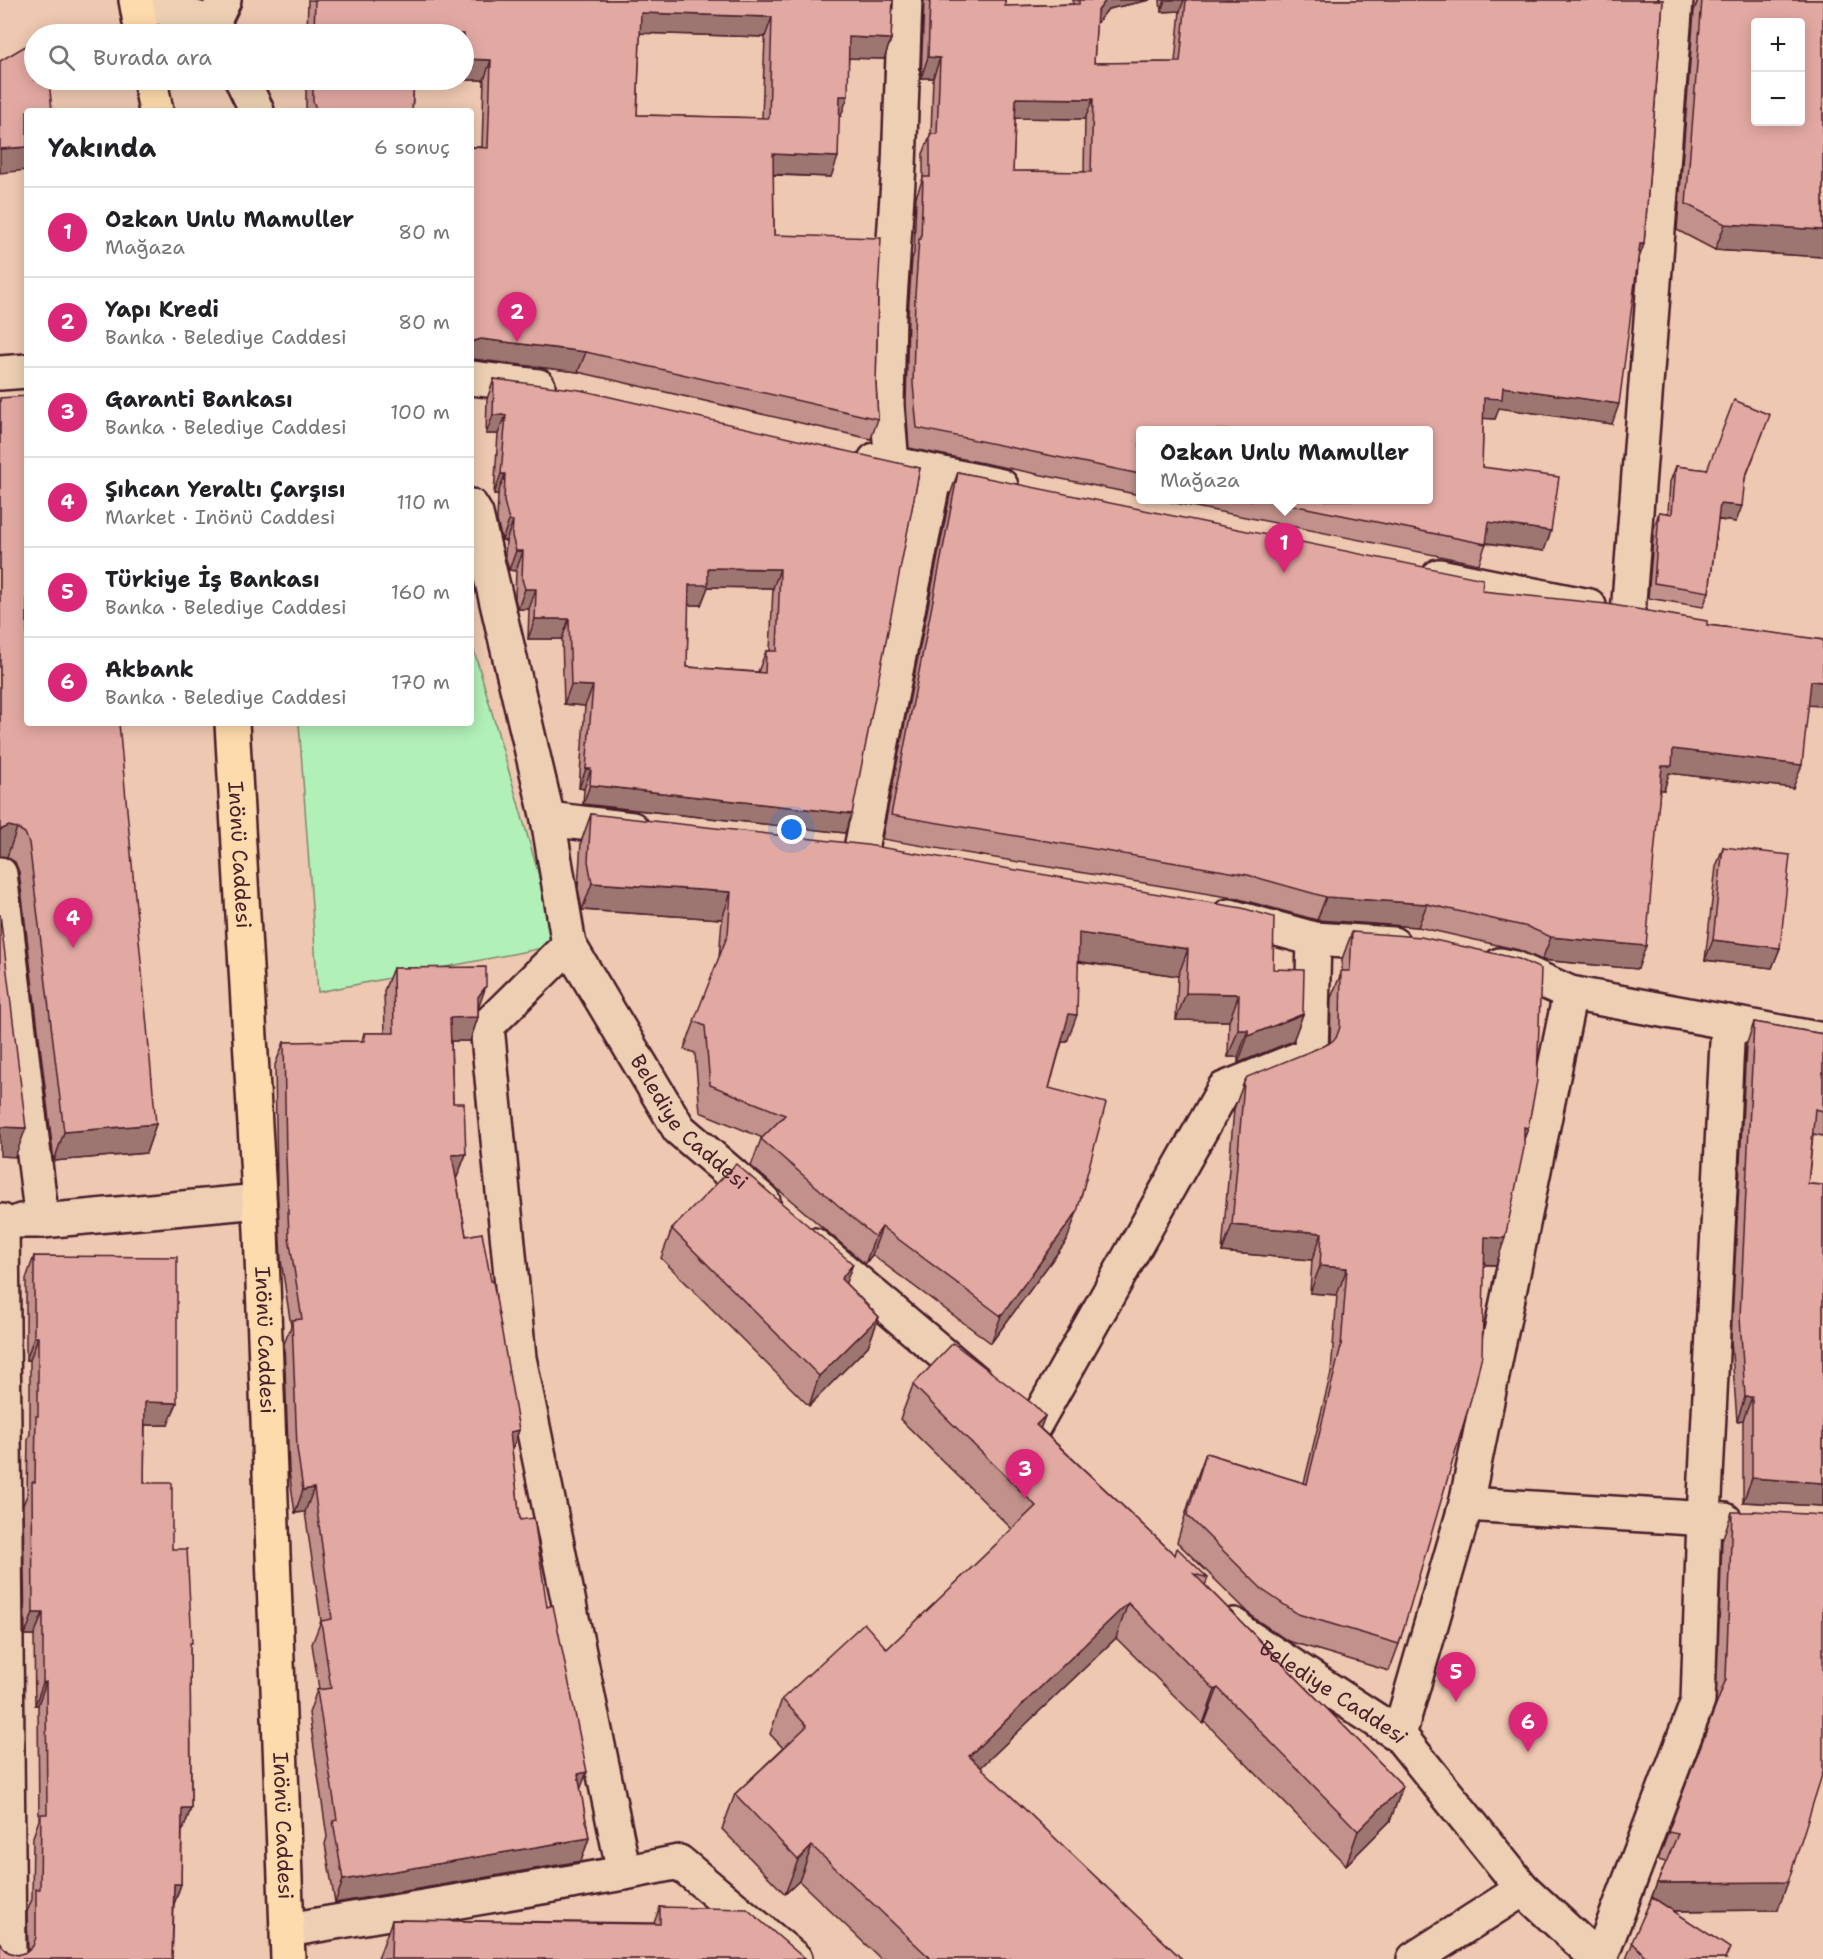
<!DOCTYPE html>
<html lang="tr">
<head>
<meta charset="utf-8">
<style>
	:root { --surface:#fff; --page:#f2f2f2; --text:#202124; --muted:#757577; --line:#e0e0e0; --accent:#db2777 }
	body { margin:0; font-family:"Shantell Sans",sans-serif; background:var(--page); color:var(--text) }
	.controls { position:absolute; right:18px; top:18px; display:grid; overflow:hidden; border-radius:6px; box-shadow:0 3px 15px #0003 }
	.controls button { width:54px; height:54px; display:grid; place-items:center; padding:0; border:0; border-bottom:2px solid var(--line); background:var(--surface); color:var(--text); font:30px sans-serif }
	.you { position:absolute; left:792px; top:830px; width:21px; height:21px; margin:-15px; border:4px solid #fff; border-radius:50%; background:#1a73e8; box-shadow:0 0 0 9px #1a73e833 }
	.badge { display:grid; place-items:center; width:39px; height:39px; border-radius:50%; background:var(--accent); color:#fff; font-size:20px; font-weight:700 }
	.pin { position:absolute; translate:-50% -50px; filter:drop-shadow(0 2px 3px #0008) }
	.pin::after { content:''; position:absolute; top:32px; width:21px; height:18px; background:inherit; clip-path:polygon(0 0,100% 0,50% 100%) }
	.popup { position:absolute; left:1136px; top:426px; width:297px; height:78px; box-sizing:border-box; display:grid; place-content:center; border-radius:6px; background:var(--surface); filter:drop-shadow(0 2px 4px #0005); font-size:20px; white-space:nowrap; color:var(--muted) }
	.popup b { font-size:22px; color:var(--text) }
	.popup::after { content:''; position:absolute; left:50%; top:100%; margin-left:-12px; border:12px solid transparent; border-top-color:var(--surface) }
	.list { margin:0; padding:0; list-style:none }
	h2 { display:flex; justify-content:space-between; align-items:center; height:78px; margin:0; padding:0 24px; font-size:26px }
	h2 small { font-size:20px; font-weight:400; color:var(--muted) }
	.list li { display:grid; grid-template-columns:39px 1fr auto; gap:18px; align-items:center; box-sizing:border-box; height:90px; padding:0 24px; border-top:2px solid var(--line) }
	.list b { display:block; font-size:22px; white-space:nowrap }
	.list p { margin:0; font-size:20px; white-space:nowrap; color:var(--muted) }
	.list em { font-size:20px; font-style:normal; color:var(--muted) }
	.icon { flex:none; width:33px; height:33px; fill:none; stroke:currentColor; stroke-width:2; stroke-linecap:round; stroke-linejoin:round }
	.map { position:relative; flex:none; width:1823px; height:1959px; overflow:hidden }
	.search { position:absolute; background:var(--surface); box-shadow:0 3px 15px #0003; left:24px; top:24px; width:450px; height:66px; display:flex; align-items:center; gap:15px; box-sizing:border-box; padding:0 21px; border-radius:33px; color:var(--muted); font-size:22px }
	.panel { position:absolute; background:var(--surface); box-shadow:0 3px 15px #0003; left:24px; top:108px; width:450px; height:618px; border-radius:6px }
	.map>svg:first-child { display:block }
	.green { fill:#b1f0b7; stroke:#7e8871; stroke-width:1.5 }
	.lines { fill:none; stroke-linecap:round; stroke-linejoin:round }
	.minor-casing { stroke:#4a1f2b; stroke-width:38 }
	.tertiary-casing { stroke:#4a1f2b; stroke-width:38 }
	.primary-casing { stroke:#4a1f2b; stroke-width:38 }
	.minor { stroke:#edd0b3; stroke-width:33 }
	.tertiary { stroke:#edd0b3; stroke-width:33 }
	.primary { stroke:#fedbac; stroke-width:33 }
	.wall { fill:#c2918b; stroke:#4a1f2b; stroke-width:1.5; fill-rule:evenodd }
	.shaded-wall { fill:#9e7671; stroke:#4a1f2b; stroke-width:1.5 }
	.building { fill:#e2a9a2; stroke:#4a1f2b; stroke-width:1.5; fill-rule:evenodd }
	.labels { text-anchor:middle; dominant-baseline:central; stroke-width:4.5; stroke-linejoin:round; paint-order:stroke }
	.street-label { font-size:21px; fill:#4a1f2b; stroke:#edd0b3 }
</style>
</head>
<body>
<div class="map">
<svg width="1823" height="1959" viewBox="0 0 1823 1959">
	<rect width="100%" height="100%" fill="#eec8b1"/>
	<filter id="ink" filterUnits="userSpaceOnUse"><feTurbulence type="fractalNoise" baseFrequency=".0167" numOctaves="2"/><feDisplacementMap in="SourceGraphic" scale="12" xChannelSelector="R" yChannelSelector="G"/><feConvolveMatrix kernelMatrix="1 2 1 2 8 2 1 2 1" color-interpolation-filters="sRGB"/></filter>
	<g filter="url(#ink)">
		<path class="green" d="M471,640L538,872L553,946L318,992L299,723H471Z"/>
		<g class="lines">
			<g class="minor-casing">
				<g id="minor">
					<path d="M213,23L224,0"/>
					<path d="M0,373L27,371"/>
					<path d="M471,378L538,386"/>
					<path d="M875,460L1001,486"/>
					<path d="M892,464L887,405L889,314L899,166L905,0"/>
					<path d="M1439,576L1589,606"/>
					<path d="M1628,614L1676,0"/>
					<path d="M548,819L632,829"/>
					<path d="M860,854L935,473"/>
					<path d="M0,874L42,1221"/>
					<path d="M1229,916L1314,939L1393,944"/>
					<path d="M569,945L487,1026L519,1358L624,1873"/>
					<path d="M1500,965L1515,968L1570,993L1823,1040"/>
					<path d="M2,1221L9,1959"/>
					<path d="M21,1221H42L259,1201"/>
					<path d="M1034,1426L1224,1089L1311,1054L1314,939"/>
					<path d="M1466,1504L1725,1520"/>
					<path d="M1399,1735L1466,1504L1570,993"/>
					<path d="M288,1930L624,1873L679,1862L795,1959"/>
					<path d="M1414,1959L1523,1889"/>
					<path d="M1600,1959L1698,1701L1704,1518L1728,1022"/>
				</g>
			</g>
			<g class="tertiary-casing">
				<g id="tertiary">
					<path d="M137,1L213,23L219,34"/>
					<path d="M242,80L257,111"/>
					<path id="s1" d="M471,506L476,514L548,819L569,945L679,1129L763,1201"/>
					<path d="M814,1245L976,1382"/>
					<path id="s2" d="M1234,1625L1242,1633L1399,1735L1523,1889L1598,1959"/>
				</g>
			</g>
			<g class="primary-casing">
				<g id="primary">
					<path d="M136,0L142,34"/>
					<path d="M150,80L156,111"/>
					<path id="s3" d="M232,723L261,1230L288,1959"/>
				</g>
			</g>
			<use href="#minor" class="minor"/>
			<use href="#tertiary" class="tertiary"/>
			<use href="#primary" class="primary"/>
		</g>
		<g class="wall">
			<path d="M308,0H893L891,39L884,59L849,58L841,116H839L831,177L773,175L774,235L878,293L876,384L878,419L871,439L578,372L473,359L471,360V147H482L484,80H464V34H307ZM640,33L765,37L762,118L637,115Z"/>
			<path d="M924,0H1005V6L1073,4V0H1150L1108,9L1096,24L1094,63L1175,62L1180,11L1161,12L1160,0H1663L1644,244L1637,262L1612,424L1499,408L1495,419L1483,418L1482,467L1544,551L1486,543L1479,564L1161,500H1428L1140,430V495L909,448L906,404L908,315L912,259L914,253L916,197L923,178V154L931,134L933,78H921ZM1015,118L1085,119L1084,172L1013,171Z"/>
			<path d="M1698,0H1823V257L1715,250L1677,230L1694,11Z"/>
			<path d="M306,80H414L412,111H306V85L307,83Z"/>
			<path d="M494,379L920,468L845,833L583,804L584,789L579,788L585,706L564,704L562,639H528L529,609H518L515,599L516,571L509,570L505,555L506,541L502,540L497,521L498,494H494L498,434H486L487,399ZM708,587L773,588L770,651H766L758,672L687,667L688,605H701Z"/>
			<path d="M0,398L156,1124L146,1153L54,1161L19,872L15,862L7,857L0,856Z"/>
			<path d="M1764,430L1745,479L1736,522L1718,520L1709,592L1703,607L1648,598L1654,528L1659,512L1668,513L1670,482L1676,466L1707,470Z"/>
			<path d="M958,472L1482,591L1707,625L1823,640V706L1808,705L1793,788L1669,773L1664,790L1660,789L1638,969L1542,960L1519,950L1418,927L1317,920L1239,899L882,839L950,495Z"/>
			<path d="M591,814L1273,969L1303,1014L1293,1041L1238,1063V1057H1228L1229,1021L1176,1020L1178,976L1078,962L1067,1042H1062L1049,1088L1067,1240L991,1343L872,1255L865,1264L751,1166L761,1139L763,1138L700,1112L695,1053L684,1049L719,959L722,919L582,910L578,888L581,842Z"/>
			<path d="M1723,847L1780,948L1772,968L1705,960L1716,867Z"/>
			<path d="M1352,932L1528,1128L1524,1139L1496,1265H1484L1399,1644L1389,1671L1288,1641L1254,1618L1177,1542L1196,1480L1206,1453L1304,1483L1331,1373L1337,1295L1310,1293L1312,1260L1222,1252L1234,1109L1244,1082L1330,1043L1331,998L1342,971V959Z"/>
			<path d="M393,968L478,1008V1017L470,1041H451L453,1103L466,1154L457,1177H456L466,1236L519,1430L512,1450L520,1520L547,1607L589,1838L581,1861L335,1903L325,1844L327,1837L309,1713L317,1690L319,1689L312,1644L321,1621L305,1512L295,1513L289,1471L284,1344L291,1326L281,1260L277,1182L275,1065L284,1042L362,1041L364,1033H385L384,991Z"/>
			<path d="M1754,1022L1823,1034V1136L1813,1134L1808,1184L1823,1185V1506L1743,1502V1420L1737,1421L1731,1340L1746,1046Z"/>
			<path d="M672,1229L846,1284L879,1317L868,1346L809,1406L661,1258Z"/>
			<path d="M34,1256L168,1425H145L144,1483L172,1549L190,1650L191,1808L183,1830H182L181,1884L174,1904L172,1959H0L1,1945L8,1952L17,1955L28,1952L27,1912L32,1899L33,1837L39,1820L38,1705H35L34,1635H25L23,1505L27,1495L28,1439L30,1434V1360H26V1279Z"/>
			<path d="M913,1385L1045,1416L1040,1428L1175,1555L1208,1578L1205,1585L1403,1786L1390,1821L1346,1865L1205,1722L1203,1724L1116,1638L980,1768L1182,1959H881L799,1881L785,1894L722,1829L735,1794L783,1748L770,1734L782,1699L887,1649L1012,1529L900,1419Z"/>
			<path d="M1732,1512L1778,1910L1673,1911L1726,1959H1626L1666,1862L1658,1860L1716,1706L1722,1540Z"/>
			<path d="M660,1907L805,1959H378L392,1920L654,1923Z"/>
		</g>
		<g class="shaded-wall">
			<path d="M1106,0H1150L1108,9L1089,33L1097,12Z"/>
			<path d="M1165,0H1184L1180,11L1161,12Z"/>
			<path d="M641,13L772,17L765,37L634,33Z"/>
			<path d="M849,37L891,39L884,59L842,58Z"/>
			<path d="M928,57L940,58L933,78H921Z"/>
			<path d="M464,59L491,60L484,80H464Z"/>
			<path d="M840,96H848L841,116H833Z"/>
			<path d="M1016,98L1093,99L1085,119L1009,118Z"/>
			<path d="M27,147V170L0,173V149Z"/>
			<path d="M773,154L838,157L831,177L766,174Z"/>
			<path d="M1725,224L1823,230V257L1715,250Z"/>
			<path d="M1640,244H1644L1637,264Z"/>
			<path d="M481,339L586,352L578,372L473,359L471,360V342Z"/>
			<path d="M1503,387L1619,404L1612,424L1499,408L1495,419L1476,418L1484,398Z"/>
			<path d="M493,415H506L498,434H486Z"/>
			<path d="M501,474H505L498,494H494Z"/>
			<path d="M1720,504L1742,506L1736,522L1715,519Z"/>
			<path d="M509,521H513L506,541L502,540Z"/>
			<path d="M1489,522L1551,531L1544,551L1481,542Z"/>
			<path d="M516,551H523L516,571L509,570Z"/>
			<path d="M708,568L780,569L773,588L708,587L701,605H682L689,585Z"/>
			<path d="M525,589H536L529,609H518Z"/>
			<path d="M535,619H569L562,639H528Z"/>
			<path d="M1811,681L1823,682V706L1803,705Z"/>
			<path d="M571,685L593,686L585,706L564,704Z"/>
			<path d="M1673,749L1802,765L1793,788L1669,773L1664,790L1654,789L1662,766Z"/>
			<path d="M586,769H591L584,789L579,788Z"/>
			<path d="M590,785L852,814L845,833L583,804Z"/>
			<path d="M9,826L17,828L7,857L0,856V830Z"/>
			<path d="M592,883L731,892L722,919L582,910Z"/>
			<path d="M1326,897L1427,904L1418,927L1317,920Z"/>
			<path d="M1079,933L1188,949L1178,976L1069,960Z"/>
			<path d="M1551,937L1646,946L1638,969L1542,960Z"/>
			<path d="M1713,940L1780,948L1772,968L1705,960Z"/>
			<path d="M486,986L478,1009V1017L470,1041H442L450,1018L478,997Z"/>
			<path d="M1186,993L1239,994L1229,1021L1176,1020Z"/>
			<path d="M1069,1014L1077,1015L1067,1042H1059Z"/>
			<path d="M1303,1014L1293,1041L1238,1063L1248,1036Z"/>
			<path d="M1238,1030H1248L1238,1057H1228Z"/>
			<path d="M156,1124L146,1153L54,1161L64,1132Z"/>
			<path d="M0,1127L26,1128L15,1157L0,1156Z"/>
			<path d="M1524,1127L1528,1128L1518,1155Z"/>
			<path d="M466,1154L457,1177L444,1178L452,1155Z"/>
			<path d="M1077,1212L1067,1240L991,1343L1001,1316Z"/>
			<path d="M1232,1225L1322,1233L1312,1260L1222,1252Z"/>
			<path d="M882,1227L872,1255L865,1264L875,1237Z"/>
			<path d="M1485,1237L1505,1238L1496,1265L1475,1264Z"/>
			<path d="M853,1264L842,1293L841,1279Z"/>
			<path d="M1320,1266L1347,1268L1337,1295L1310,1293Z"/>
			<path d="M879,1317L868,1346L809,1406L819,1376Z"/>
			<path d="M34,1337H38L30,1360H26Z"/>
			<path d="M1745,1397H1752L1743,1420L1737,1421Z"/>
			<path d="M145,1402L177,1403L168,1425H137Z"/>
			<path d="M1045,1416L1032,1451L1036,1425Z"/>
			<path d="M519,1430L511,1453L510,1432Z"/>
			<path d="M1752,1478L1823,1483V1506L1743,1502Z"/>
			<path d="M314,1488L305,1512L295,1513L303,1490Z"/>
			<path d="M1128,1603L1116,1638L956,1791L969,1756Z"/>
			<path d="M33,1613H43L34,1635H25Z"/>
			<path d="M46,1682L38,1705H35L43,1683Z"/>
			<path d="M1218,1688L1205,1722L1203,1724L1215,1690Z"/>
			<path d="M587,1772L578,1795V1774Z"/>
			<path d="M1403,1786L1390,1821L1346,1865L1358,1831Z"/>
			<path d="M182,1808H191L183,1830H173Z"/>
			<path d="M589,1838L581,1861L335,1903L343,1880Z"/>
			<path d="M812,1846L799,1881L785,1894L798,1860Z"/>
			<path d="M1788,1882L1778,1910L1647,1911L1657,1883Z"/>
			<path d="M174,1884H181L173,1907Z"/>
		</g>
		<g class="building">
			<path d="M315,0H893L891,39L849,37L848,96H840L838,157L773,154L774,235L881,238L878,293L876,384L878,419L586,352L481,339L471,342V147L488,148L491,60L464,59V34H314ZM641,13L772,17L769,118L637,115Z"/>
			<path d="M930,0H1005V6L1079,4V0H1106L1097,12L1094,63L1180,62L1186,0H1663L1644,244H1640L1619,404L1503,387L1502,399L1484,398L1482,467L1559,477L1551,531L1489,522L1486,544L1267,500H1428V430H1140V474L917,428L913,384L915,295L919,239H921L923,177H930V134H937L940,58L928,57ZM1016,98L1093,99L1091,172L1013,171Z"/>
			<path d="M1702,0H1823V230L1725,224L1686,204ZM1755,22H1800V122H1755Z"/>
			<path d="M34,41V80H49L52,111H27V147L0,149V61Z"/>
			<path d="M313,80H414L412,111H317L313,101Z"/>
			<path d="M494,379L580,390L920,468L852,814L590,785L591,769H586L593,686L571,685L569,619H535L536,589H525L522,579L523,551H516L512,536L513,521H509L504,501L505,474H501L506,415H493ZM708,568L780,569L777,651H766L765,673L687,667L689,585H708Z"/>
			<path d="M27,396V723H119L156,1124L64,1132L29,843L25,833L17,828L9,826L0,830V398Z"/>
			<path d="M1734,400L1770,415L1745,478L1742,506L1720,504L1709,592L1654,583L1659,512L1672,514L1676,466L1707,470Z"/>
			<path d="M958,472L1483,579L1482,591L1607,604L1707,621V625L1782,634L1823,640V682L1811,681L1802,765L1673,749L1672,766H1662L1646,946L1551,937L1528,927L1427,904L1326,897L1248,875L891,815Z"/>
			<path d="M591,814L867,845L1242,908L1274,917L1273,969L1304,970L1303,1014L1248,1036V1030H1238L1239,994L1186,993L1188,949L1079,933L1077,1015L1069,1014L1049,1088L1106,1103L1077,1212L1001,1316L882,1227L875,1237L761,1139L785,1115L710,1085L705,1026L694,1021L728,934L731,892L592,883L588,861Z"/>
			<path d="M1723,847L1790,855L1780,948L1713,940Z"/>
			<path d="M0,914L26,1128L0,1127Z"/>
			<path d="M1352,932L1421,937L1519,959L1541,969L1537,1081L1528,1128L1524,1127V1148L1505,1238L1485,1237L1482,1355L1475,1385L1399,1644L1298,1614L1264,1591L1187,1515L1206,1453L1307,1484L1341,1346L1347,1268L1320,1266L1322,1233L1232,1225L1244,1082L1247,1077L1328,1044L1336,1038L1340,1027L1341,971H1350Z"/>
			<path d="M486,967V986L478,997V1017L450,1018L453,1103H464L466,1154L452,1155L466,1236L482,1233L491,1281H493L519,1430L510,1432L520,1520L534,1518L547,1607L553,1605L587,1772L578,1774L589,1838L343,1880L333,1821L337,1820L317,1690L331,1688L321,1621L332,1619L314,1488L303,1490L297,1448L292,1320L302,1319L289,1237L286,1158L284,1042L365,1041L364,1033H394L393,968Z"/>
			<path d="M1754,1022L1823,1034V1111L1815,1109L1808,1184L1823,1185V1483L1752,1478V1397H1745L1740,1317Z"/>
			<path d="M736,1164L853,1264L841,1279L879,1317L819,1376L672,1229Z"/>
			<path d="M34,1256L177,1257V1403L145,1402L144,1483H172V1549H187L192,1643H190L191,1808H182L181,1884H174L172,1959H0V1942L1,1945L8,1952L17,1955L27,1952L33,1946L36,1937V1889H40L41,1814H47L46,1682L43,1683V1613H33L32,1482H35L36,1416H38V1337H34Z"/>
			<path d="M953,1343L1034,1405L1045,1416L1036,1425L1175,1555L1177,1548L1208,1578L1194,1574L1403,1786L1358,1831L1218,1688L1215,1690L1128,1603L969,1756L1182,1959H931L812,1846L798,1860L735,1794L807,1726L782,1699L864,1623L887,1649L1036,1506L913,1385Z"/>
			<path d="M1754,1511L1823,1515V1772L1788,1882L1657,1883L1678,1834L1668,1832L1726,1679L1732,1512H1754Z"/>
			<path d="M1652,1897L1730,1948L1725,1959H1648L1632,1942Z"/>
			<path d="M660,1907L747,1909L805,1959H391L392,1920L660,1924Z"/>
		</g>
	</g>
	<g class="labels">
		<g class="street-label">
			<text stroke="none"><textPath href="#s3" startOffset="132">Inönü Caddesi</textPath></text>
			<text stroke="none"><textPath href="#s1" startOffset="666">Belediye Caddesi</textPath></text>
			<text stroke="none"><textPath href="#s3" startOffset="618">Inönü Caddesi</textPath></text>
			<text stroke="none"><textPath href="#s2" startOffset="120">Belediye Caddesi</textPath></text>
			<text stroke="none"><textPath href="#s3" startOffset="1104">Inönü Caddesi</textPath></text>
		</g>
	</g>
</svg>
<div class="controls">
<button>+</button>
<button>−</button>
</div>
<div class="you"></div>
<div class="pin badge" style="left:1284px;top:573px">1</div>
<div class="popup"><b>Ozkan Unlu Mamuller</b>Mağaza</div>
<div class="pin badge" style="left:517px;top:342px">2</div>
<div class="pin badge" style="left:1025px;top:1499px">3</div>
<div class="pin badge" style="left:73px;top:948px">4</div>
<div class="pin badge" style="left:1456px;top:1702px">5</div>
<div class="pin badge" style="left:1528px;top:1752px">6</div>
<div class="search"><svg class="icon" aria-label="search" viewBox="0 0 24 24"><circle cx="10" cy="10" r="6"/><path d="M15 15l6 6"/></svg>Burada ara</div>
<section class="panel">
<h2>Yakında<small>6 sonuç</small></h2>
<ul class="list">
<li><span class="badge">1</span><div><b>Ozkan Unlu Mamuller</b><p>Mağaza</p></div><em>80 m</em></li>
<li><span class="badge">2</span><div><b>Yapı Kredi</b><p>Banka · Belediye Caddesi</p></div><em>80 m</em></li>
<li><span class="badge">3</span><div><b>Garanti Bankası</b><p>Banka · Belediye Caddesi</p></div><em>100 m</em></li>
<li><span class="badge">4</span><div><b>Şıhcan Yeraltı Çarşısı</b><p>Market · Inönü Caddesi</p></div><em>110 m</em></li>
<li><span class="badge">5</span><div><b>Türkiye İş Bankası</b><p>Banka · Belediye Caddesi</p></div><em>160 m</em></li>
<li><span class="badge">6</span><div><b>Akbank</b><p>Banka · Belediye Caddesi</p></div><em>170 m</em></li>
</ul>
</section>
</div>
</body>
</html>
